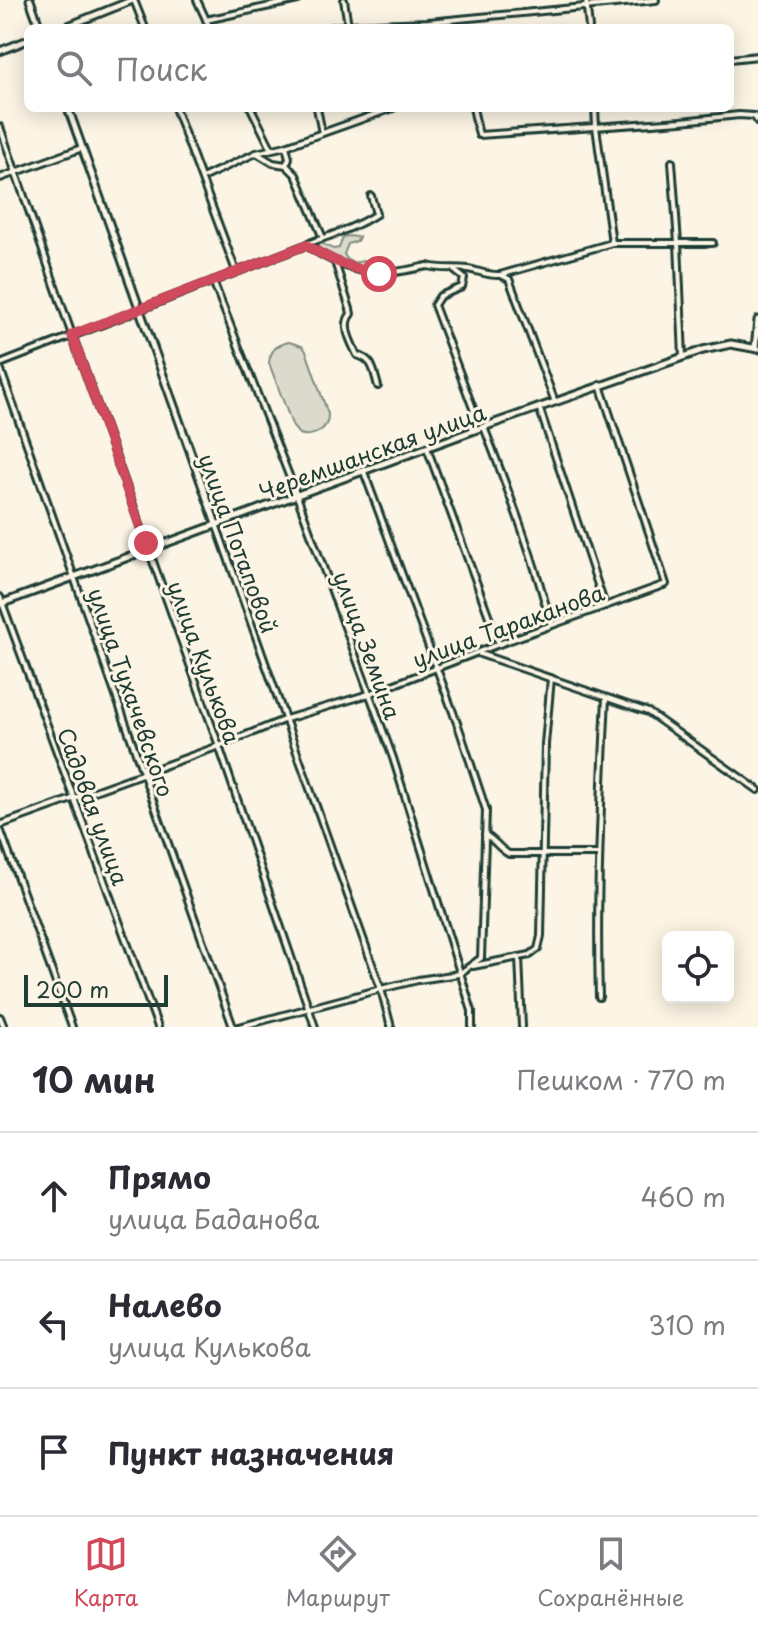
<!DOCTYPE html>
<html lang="ru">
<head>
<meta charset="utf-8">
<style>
	:root { --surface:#fff; --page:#f2f2f3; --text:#2b2b33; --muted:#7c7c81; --line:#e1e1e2; --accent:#d1495b }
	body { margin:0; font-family:"Playpen Sans",sans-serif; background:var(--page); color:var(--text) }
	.controls { position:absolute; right:24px; bottom:24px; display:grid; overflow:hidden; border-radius:12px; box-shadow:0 4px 20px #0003 }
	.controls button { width:72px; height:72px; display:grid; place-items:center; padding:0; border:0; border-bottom:2px solid var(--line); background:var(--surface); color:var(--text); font:40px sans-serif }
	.scale { position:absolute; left:24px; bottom:20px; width:144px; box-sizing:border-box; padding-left:8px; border:4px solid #1f3d34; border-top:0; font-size:22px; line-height:28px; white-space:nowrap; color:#1f3d34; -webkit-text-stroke:6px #fcf5e5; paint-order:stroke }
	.stop { position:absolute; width:24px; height:24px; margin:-18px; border:6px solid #d1495b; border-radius:50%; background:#fff }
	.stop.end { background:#d1495b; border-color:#fff; box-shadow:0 2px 8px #0008 }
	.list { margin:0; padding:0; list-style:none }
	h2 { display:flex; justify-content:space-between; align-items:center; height:104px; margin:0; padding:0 32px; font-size:34px }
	h2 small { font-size:26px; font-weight:400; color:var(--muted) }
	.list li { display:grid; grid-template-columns:52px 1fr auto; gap:24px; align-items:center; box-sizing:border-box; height:128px; padding:0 32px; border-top:2px solid var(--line) }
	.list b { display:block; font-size:30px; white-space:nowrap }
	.list p { margin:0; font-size:26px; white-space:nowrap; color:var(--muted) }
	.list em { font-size:26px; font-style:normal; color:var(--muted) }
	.icon { flex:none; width:44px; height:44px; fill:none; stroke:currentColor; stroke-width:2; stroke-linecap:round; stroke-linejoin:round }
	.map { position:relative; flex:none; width:758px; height:1027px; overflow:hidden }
	.search { position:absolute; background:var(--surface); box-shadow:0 4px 20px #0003; left:24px; right:24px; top:24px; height:88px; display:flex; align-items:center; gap:20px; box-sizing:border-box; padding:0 28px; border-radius:12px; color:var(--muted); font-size:30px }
	.sheet { height:488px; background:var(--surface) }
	nav { display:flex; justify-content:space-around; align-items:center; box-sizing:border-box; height:112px; border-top:2px solid var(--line); background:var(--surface); font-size:22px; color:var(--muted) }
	nav a { display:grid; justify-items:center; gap:4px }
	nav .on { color:var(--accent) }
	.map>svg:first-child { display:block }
	.green { fill:#dcdacc; stroke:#7e8c80; stroke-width:2 }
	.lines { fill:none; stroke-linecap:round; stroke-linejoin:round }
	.street-casing { stroke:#1f3d34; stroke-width:10 }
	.secondary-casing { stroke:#1f3d34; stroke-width:11 }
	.street { stroke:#fcf5e5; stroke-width:4 }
	.secondary { stroke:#fcf5e5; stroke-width:5 }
	.route { stroke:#d1495b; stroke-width:10 }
	.labels { text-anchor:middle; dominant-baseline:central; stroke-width:6; stroke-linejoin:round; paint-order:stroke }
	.street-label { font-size:22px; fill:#1f3d34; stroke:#fcf5e5 }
</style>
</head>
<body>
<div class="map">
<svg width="758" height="1027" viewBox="0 0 758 1027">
	<rect width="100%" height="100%" fill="#fcf5e5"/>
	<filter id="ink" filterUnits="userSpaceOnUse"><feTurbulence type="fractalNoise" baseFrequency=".0125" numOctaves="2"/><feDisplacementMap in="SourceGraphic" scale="16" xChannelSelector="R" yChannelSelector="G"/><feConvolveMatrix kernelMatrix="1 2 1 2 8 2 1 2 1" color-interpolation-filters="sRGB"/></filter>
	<g filter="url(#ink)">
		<g class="green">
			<path d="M346,236L359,237L357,241L348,244L344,254C349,265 356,263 366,260L367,268C354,269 325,257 317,247L321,243L333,249L339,248L343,237Z"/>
			<path d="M289,342L302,346L306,351L328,414C329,430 313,438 299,434L293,427L269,363C270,351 277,344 289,342Z"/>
		</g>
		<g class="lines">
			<g class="street-casing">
				<g id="street">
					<path d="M134,0L145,28"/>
					<path d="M197,0L210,28"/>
					<path d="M344,0L348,25"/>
					<path d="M586,0L589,28"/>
					<path d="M206,20L298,0"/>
					<path d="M328,28L348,25L428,22L656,0"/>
					<path d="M730,59L758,56"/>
					<path d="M175,108L236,271"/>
					<path d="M251,108L271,148"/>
					<path d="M317,108L322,133"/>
					<path d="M473,108L479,135L681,121L739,115L754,116L758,122"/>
					<path d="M595,108L596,127L612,243"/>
					<path d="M0,127L72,335L219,746L315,1027"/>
					<path d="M258,154L273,163L286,165L296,175L323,238"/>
					<path d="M672,162L678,243L683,357"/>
					<path d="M286,165L289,158L286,146"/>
					<path d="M0,178L82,148"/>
					<path d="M202,178L256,153L286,146L393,108"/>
					<path d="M307,244C331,235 355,228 376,214L371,196"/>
					<path d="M335,262L350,309L351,314C341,325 351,342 357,355C374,360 373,370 378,386"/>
					<path d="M455,271L464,278L462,287L440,296L434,305L474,411L472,431"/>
					<path d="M503,276L509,279L555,402"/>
					<path d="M213,281L297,496L393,758L472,1011V1027"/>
					<path d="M0,364L306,245C327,259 351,271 377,273C393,274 412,269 428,266C442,270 454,267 468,269C479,271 489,276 500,275L612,243H713"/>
					<path d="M0,368L233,1027"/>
					<path d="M539,407L605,606"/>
					<path d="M484,427C509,493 534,557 551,625"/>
					<path d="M427,448L499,644"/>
					<path d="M216,524L381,989L391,1027"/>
					<path d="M0,597L158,1027"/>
					<path d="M480,654L648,712L758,790"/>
					<path d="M0,825L219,746L286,719L369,694L499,644L666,584L600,385"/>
					<path d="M0,829L72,1027"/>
					<path d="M485,835C495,840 499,849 509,854H598"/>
					<path d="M519,957L522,1027"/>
					<path d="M473,966L530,955L538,949L541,936L545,744L551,678"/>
					<path d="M599,997C596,896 601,799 606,698"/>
					<path d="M0,1017L4,1027"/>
					<path d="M239,1027L381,989L418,980L459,974L481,958L486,810L460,731L364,472"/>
				</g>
			</g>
			<g class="secondary-casing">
				<g id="secondary">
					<path d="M30,0L40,28"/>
					<path d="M63,28L133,0"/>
					<path d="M0,51L28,40"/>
					<path d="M68,108L216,524"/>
					<path d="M755,348L758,320"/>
					<path d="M0,604L472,431L703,350L731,344L758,349"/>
				</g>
			</g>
			<use href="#street" class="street"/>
			<use href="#secondary" class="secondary"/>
		</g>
	</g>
	<g class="lines" filter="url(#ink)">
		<path class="route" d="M146,543L72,335L306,245C329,260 351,269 379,274"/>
	</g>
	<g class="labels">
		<g class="street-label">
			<text transform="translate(372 451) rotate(-20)">Черемшанская улица</text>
			<text transform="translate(239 543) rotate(70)">улица Потаповой</text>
			<text transform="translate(508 625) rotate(-20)">улица Тараканова</text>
			<text transform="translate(368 645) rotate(70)">улица Земина</text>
			<text transform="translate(205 662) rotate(70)">улица Кулькова</text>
			<text transform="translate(132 692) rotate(71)">улица Тухачевского</text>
			<text transform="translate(94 806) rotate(70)">Садовая улица</text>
		</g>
	</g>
</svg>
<div class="controls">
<button><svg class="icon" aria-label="locate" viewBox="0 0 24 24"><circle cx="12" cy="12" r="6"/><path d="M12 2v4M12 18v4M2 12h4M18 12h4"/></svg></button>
</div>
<div class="scale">200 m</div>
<div class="stop" style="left:379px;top:274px"></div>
<div class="stop end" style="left:146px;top:543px"></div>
<div class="search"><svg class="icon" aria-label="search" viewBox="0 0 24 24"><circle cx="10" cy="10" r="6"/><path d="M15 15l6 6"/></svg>Поиск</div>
</div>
<section class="sheet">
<h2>10 мин<small>Пешком · 770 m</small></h2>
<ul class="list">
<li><svg class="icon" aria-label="ahead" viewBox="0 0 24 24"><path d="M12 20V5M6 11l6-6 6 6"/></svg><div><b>Прямо</b><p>улица Баданова</p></div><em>460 m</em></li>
<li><svg class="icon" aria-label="left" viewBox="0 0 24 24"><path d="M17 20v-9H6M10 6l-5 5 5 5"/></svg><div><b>Налево</b><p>улица Кулькова</p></div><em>310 m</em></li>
<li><svg class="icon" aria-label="arrive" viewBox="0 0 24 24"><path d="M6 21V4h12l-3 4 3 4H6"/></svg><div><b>Пункт назначения</b></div></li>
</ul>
</section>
<nav>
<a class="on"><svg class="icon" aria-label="map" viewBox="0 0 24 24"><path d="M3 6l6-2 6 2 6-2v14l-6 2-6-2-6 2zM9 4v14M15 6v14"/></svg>Карта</a>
<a><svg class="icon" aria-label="directions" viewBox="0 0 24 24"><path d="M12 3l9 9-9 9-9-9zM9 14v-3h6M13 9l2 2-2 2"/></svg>Маршрут</a>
<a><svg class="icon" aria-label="saved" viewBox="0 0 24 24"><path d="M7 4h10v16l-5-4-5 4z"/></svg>Сохранённые</a>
</nav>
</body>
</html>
